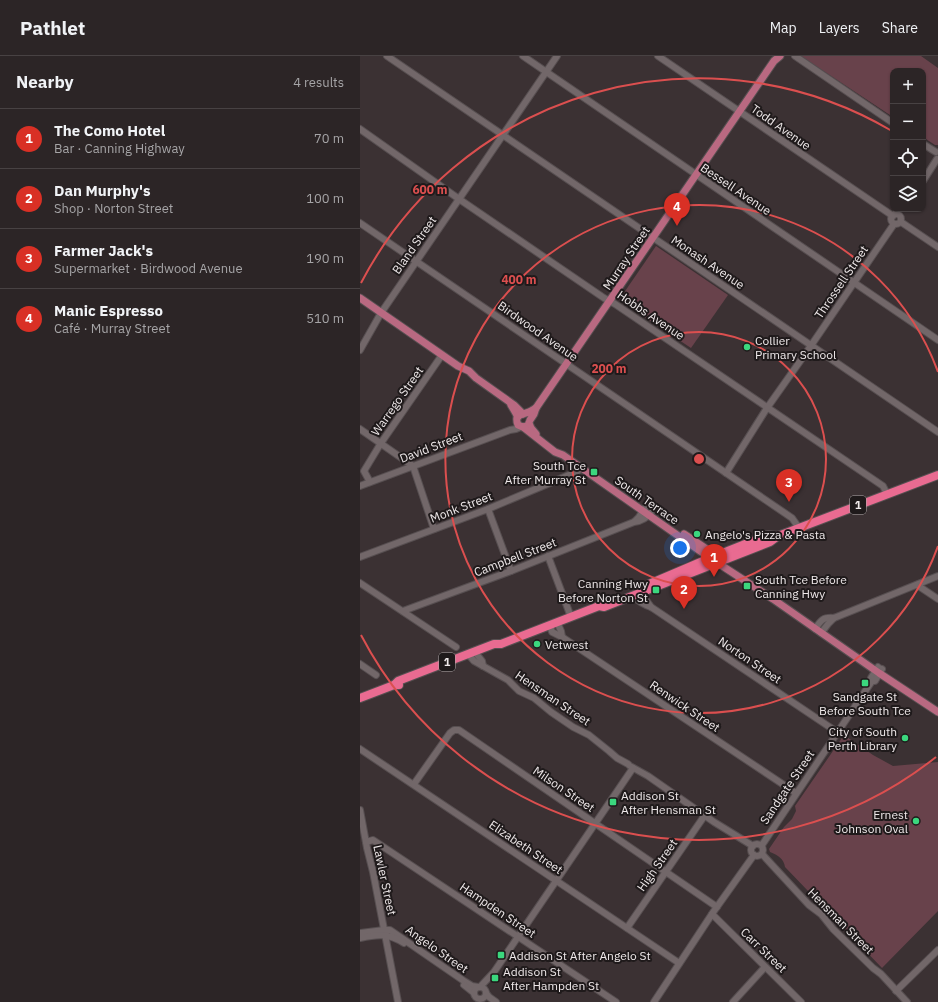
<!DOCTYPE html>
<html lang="en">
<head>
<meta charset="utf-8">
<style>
	:root { --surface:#2c2526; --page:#383132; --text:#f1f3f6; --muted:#a6a5a7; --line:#484243; --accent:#d93025 }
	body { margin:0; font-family:"IBM Plex Sans",sans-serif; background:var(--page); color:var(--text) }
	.controls { position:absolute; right:12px; top:12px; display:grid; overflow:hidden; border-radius:8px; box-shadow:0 1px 3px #0004 }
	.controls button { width:36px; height:36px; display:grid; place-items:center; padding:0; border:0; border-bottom:1px solid var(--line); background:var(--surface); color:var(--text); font:20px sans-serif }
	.you { position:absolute; left:320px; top:492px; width:14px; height:14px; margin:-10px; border:3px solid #fff; border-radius:50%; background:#1a73e8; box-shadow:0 0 0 6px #1a73e833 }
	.badge { display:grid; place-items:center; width:26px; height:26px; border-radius:50%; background:var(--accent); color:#fff; font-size:13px; font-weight:700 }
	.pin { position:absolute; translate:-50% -33px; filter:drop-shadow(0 1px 2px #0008) }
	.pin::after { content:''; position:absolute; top:21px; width:14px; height:12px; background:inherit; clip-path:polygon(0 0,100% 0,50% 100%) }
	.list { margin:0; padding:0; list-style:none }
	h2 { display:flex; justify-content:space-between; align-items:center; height:52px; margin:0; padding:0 16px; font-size:17px }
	h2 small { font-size:13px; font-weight:400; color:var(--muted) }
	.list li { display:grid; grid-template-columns:26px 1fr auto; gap:12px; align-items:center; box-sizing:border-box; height:60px; padding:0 16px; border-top:1px solid var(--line) }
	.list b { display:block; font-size:15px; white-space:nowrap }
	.list p { margin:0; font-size:13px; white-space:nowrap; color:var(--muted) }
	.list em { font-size:13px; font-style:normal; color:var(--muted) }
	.icon { flex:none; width:22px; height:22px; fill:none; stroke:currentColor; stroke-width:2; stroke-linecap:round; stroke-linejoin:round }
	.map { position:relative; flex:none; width:578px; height:946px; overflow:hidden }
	header { display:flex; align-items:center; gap:24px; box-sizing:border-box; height:56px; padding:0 20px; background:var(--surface); border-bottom:1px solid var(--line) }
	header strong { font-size:19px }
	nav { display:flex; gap:22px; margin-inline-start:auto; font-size:14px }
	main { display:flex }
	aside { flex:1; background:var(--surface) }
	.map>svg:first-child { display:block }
	.green { fill:#68424b }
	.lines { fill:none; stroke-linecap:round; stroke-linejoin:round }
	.minor-casing { stroke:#574f51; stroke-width:8 }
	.major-casing { stroke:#574f51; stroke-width:9 }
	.highway-casing { stroke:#574f51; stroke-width:10 }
	.minor { stroke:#726769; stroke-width:6 }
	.major { stroke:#b96981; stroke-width:7 }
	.highway { stroke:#e96b91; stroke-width:8 }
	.ring { fill:none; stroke:#db4f4f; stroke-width:2 }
	.poi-dot { fill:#3bd77e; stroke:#1f1a1b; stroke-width:1.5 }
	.labels { text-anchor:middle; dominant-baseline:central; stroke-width:4; stroke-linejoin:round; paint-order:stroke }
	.shield { fill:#1f1a1b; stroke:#b1abac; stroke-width:1 }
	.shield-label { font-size:11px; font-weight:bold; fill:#efe9ea }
	.street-label { font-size:12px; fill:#efe9ea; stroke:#1f1a1b }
	.poi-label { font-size:12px; fill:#efe9ea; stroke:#1f1a1b; text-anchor:start }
	.centre { fill:#db4f4f; stroke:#1f1a1b; stroke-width:2 }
	.ring-label { font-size:12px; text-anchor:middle; font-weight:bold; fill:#db4f4f; stroke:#1f1a1b; stroke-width:4; stroke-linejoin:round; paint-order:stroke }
</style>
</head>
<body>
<header>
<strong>Pathlet</strong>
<nav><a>Map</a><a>Layers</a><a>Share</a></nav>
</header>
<main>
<aside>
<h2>Nearby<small>4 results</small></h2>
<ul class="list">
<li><span class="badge">1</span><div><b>The Como Hotel</b><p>Bar · Canning Highway</p></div><em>70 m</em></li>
<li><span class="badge">2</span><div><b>Dan Murphy's</b><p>Shop · Norton Street</p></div><em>100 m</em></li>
<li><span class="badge">3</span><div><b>Farmer Jack's</b><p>Supermarket · Birdwood Avenue</p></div><em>190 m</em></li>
<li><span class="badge">4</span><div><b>Manic Espresso</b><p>Café · Murray Street</p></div><em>510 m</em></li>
</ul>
</aside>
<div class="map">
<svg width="578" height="946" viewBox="0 0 578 946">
	<rect width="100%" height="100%" fill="#3b3133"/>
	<g class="green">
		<path d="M441,0H561L578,12V89H575L563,81V15H533V61Z"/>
		<path d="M296,190L368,239L331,292L259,244Z"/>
		<path d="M484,679L513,699L533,710L578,706V855L522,912L425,811C424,803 418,799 410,796L409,793L424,771L432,763L436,755L435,750Z"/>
	</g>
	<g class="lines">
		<g class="minor-casing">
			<g id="minor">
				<path d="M27,0L578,376"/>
				<path d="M163,0L578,284"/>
				<path d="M298,0L533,160"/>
				<path d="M435,0L533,67"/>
				<path d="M0,73L99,143L244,242L255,248L523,430L527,438"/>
				<path d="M563,88L576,96"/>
				<path d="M563,125L577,103"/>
				<circle cx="536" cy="163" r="5"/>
				<path d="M541,166L578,191"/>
				<path d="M0,167L432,462L439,472"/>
				<path d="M0,294L21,257L197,0"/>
				<path d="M0,373L53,410L74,473"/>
				<path d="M366,417L407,352L448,294L534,168"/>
				<path d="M10,426L4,415L21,387L82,299"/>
				<path d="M0,430L150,374L156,373L161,371"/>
				<path d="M128,453L151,515"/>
				<path d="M275,465L279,461L285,452"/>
				<path d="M188,500L211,561"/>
				<path d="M0,501L128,453L209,419H214L223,410"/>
				<path d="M0,527L96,591"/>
				<path d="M557,529L578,543"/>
				<path d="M281,537L291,551"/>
				<path d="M273,540C278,545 284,549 291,551L477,676"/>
				<path d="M43,555L151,515L274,466C281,465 287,462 291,456"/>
				<path d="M197,566L201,575L202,581"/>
				<path d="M190,569L192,576L202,581L436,737"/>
				<path d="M455,573C461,564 463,561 474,562L578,520"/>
				<path d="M461,577L468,568L474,562"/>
				<path d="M114,595L122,605L123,610"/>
				<path d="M108,598L114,605L148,624L159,635L174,642L191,656L213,671L229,679L249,695L257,702L268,708"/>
				<path d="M0,608L16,619"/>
				<path d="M512,625L511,622L518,611"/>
				<path d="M0,693L319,907"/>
				<path d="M270,710L288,720L354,766L393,790"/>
				<path d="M54,728L90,677L94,674H99L357,851"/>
				<path d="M0,754L7,792L13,816L38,946"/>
				<path d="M6,786L13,784L256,946"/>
				<circle cx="397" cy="794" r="6"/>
				<path d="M402,789L512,625H515L522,613"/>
				<path d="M402,798L449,849L461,858L473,873L513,912L521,918L547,946"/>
				<path d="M352,858L441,946"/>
				<path d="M267,872L345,759"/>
				<path d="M0,877L24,874H30L104,925L112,930L118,931"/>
				<path d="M0,882C18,878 28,877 44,887"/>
				<path d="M104,929L114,937"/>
				<path d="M120,931L134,916L273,712"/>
				<circle cx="120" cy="937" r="6"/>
				<path d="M536,935L578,894"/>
				<path d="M126,937L129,941L136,946"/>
				<path d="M294,946L354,855L394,799"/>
				<path d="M373,946L405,911"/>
			</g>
		</g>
		<g class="major-casing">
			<g id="major">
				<path d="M0,242L98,310L109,315L116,322L154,349L163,358"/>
				<path d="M151,349L154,354L158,361"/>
				<path d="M170,364L174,358L176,352L414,5L420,0"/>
				<path d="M169,367L171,372L176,378"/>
				<path d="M167,370L163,371L158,369C154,359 160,359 166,357C170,356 173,354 176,352"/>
				<path d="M163,371L195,396L203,399L350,502L413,543L519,617L578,656"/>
				<path d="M324,478L360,502"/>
			</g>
		</g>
		<g class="highway-casing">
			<g id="highway">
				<path d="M289,528L350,502L408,479L418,480"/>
				<path d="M34,629L38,625L134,588H141L239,550L244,551L410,486L418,480L578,419"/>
				<path d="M0,642L34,629H39"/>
			</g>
		</g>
		<use href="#minor" class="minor"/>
		<use href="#major" class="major"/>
		<use href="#highway" class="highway"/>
	</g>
	<g class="ring">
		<circle cx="339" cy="403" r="127"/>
		<path d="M578 490A254 254 0 1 1 578 316"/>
		<path d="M576 701A381 381 0 0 1 1 579M1 227A381 381 0 0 1 532 75"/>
	</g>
	<g class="poi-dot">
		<circle cx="387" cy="291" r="4"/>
		<rect x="230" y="412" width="8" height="8" rx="2"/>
		<circle cx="337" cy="478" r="4"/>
		<rect x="383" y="526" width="8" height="8" rx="2"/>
		<rect x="292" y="530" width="8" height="8" rx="2"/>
		<circle cx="177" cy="588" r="4"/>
		<rect x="501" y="623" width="8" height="8" rx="2"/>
		<circle cx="545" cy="682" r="4"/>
		<rect x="249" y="742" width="8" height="8" rx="2"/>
		<circle cx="556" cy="765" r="4"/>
		<rect x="137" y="895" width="8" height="8" rx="2"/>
		<rect x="131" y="918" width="8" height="8" rx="2"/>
	</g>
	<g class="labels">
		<g class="shield">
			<rect x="490" y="440" width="16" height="18" rx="3"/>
			<rect x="79" y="597" width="16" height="18" rx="3"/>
		</g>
		<g class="shield-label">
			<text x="498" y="449">1</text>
			<text x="87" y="606">1</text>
		</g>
		<g class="street-label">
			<text transform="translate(421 71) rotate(35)">Todd Avenue</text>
			<text transform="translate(376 133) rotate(34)">Bessell Avenue</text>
			<text transform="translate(54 189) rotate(-55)">Bland Street</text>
			<text transform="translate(266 202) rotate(-56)">Murray Street</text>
			<text transform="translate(348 206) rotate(34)">Monash Avenue</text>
			<text transform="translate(481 226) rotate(-56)">Throssell Street</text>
			<text transform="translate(291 259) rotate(34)">Hobbs Avenue</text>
			<text transform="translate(178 275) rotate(35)">Birdwood Avenue</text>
			<text transform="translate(37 345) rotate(-55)">Warrego Street</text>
			<text transform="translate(71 391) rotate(-21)">David Street</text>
			<text transform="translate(287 444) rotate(35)">South Terrace</text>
			<text transform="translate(101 451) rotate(-21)">Monk Street</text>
			<text transform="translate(155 501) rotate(-21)">Campbell Street</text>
			<text transform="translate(390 604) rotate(34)">Norton Street</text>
			<text transform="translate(193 642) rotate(34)">Hensman Street</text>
			<text transform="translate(325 650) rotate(34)">Renwick Street</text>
			<text transform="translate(427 731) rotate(-56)">Sandgate Street</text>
			<text transform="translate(204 733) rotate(34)">Milson Street</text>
			<text transform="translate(166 791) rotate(34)">Elizabeth Street</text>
			<text transform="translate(297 809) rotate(-55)">High Street</text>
			<text transform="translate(25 824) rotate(78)">Lawler Street</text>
			<text transform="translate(138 854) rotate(34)">Hampden Street</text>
			<text transform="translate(481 865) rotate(45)">Hensman Street</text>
			<text transform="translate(77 893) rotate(35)">Angelo Street</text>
			<text transform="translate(404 894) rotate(44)">Carr Street</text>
		</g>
		<g class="poi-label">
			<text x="395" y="284">Collier<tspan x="395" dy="14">Primary School</tspan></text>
			<text x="226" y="409" text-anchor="end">South Tce<tspan x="226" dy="14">After Murray St</tspan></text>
			<text x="345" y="478">Angelo's Pizza &amp; Pasta</text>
			<text x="395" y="523">South Tce Before<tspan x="395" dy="14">Canning Hwy</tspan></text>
			<text x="288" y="527" text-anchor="end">Canning Hwy<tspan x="288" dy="14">Before Norton St</tspan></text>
			<text x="185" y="588">Vetwest</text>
			<text x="505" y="640" text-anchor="middle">Sandgate St<tspan x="505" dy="14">Before South Tce</tspan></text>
			<text x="537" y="675" text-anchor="end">City of South<tspan x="537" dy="14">Perth Library</tspan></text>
			<text x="261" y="739">Addison St<tspan x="261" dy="14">After Hensman St</tspan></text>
			<text x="548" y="758" text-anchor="end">Ernest<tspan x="548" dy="14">Johnson Oval</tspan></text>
			<text x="149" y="899">Addison St After Angelo St</text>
			<text x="143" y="915">Addison St<tspan x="143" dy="14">After Hampden St</tspan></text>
		</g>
	</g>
	<circle cx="339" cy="403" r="6" class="centre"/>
	<g class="ring-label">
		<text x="70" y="138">600 m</text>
		<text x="159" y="228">400 m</text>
		<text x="249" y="317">200 m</text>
	</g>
</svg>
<div class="controls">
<button>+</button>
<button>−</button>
<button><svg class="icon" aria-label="locate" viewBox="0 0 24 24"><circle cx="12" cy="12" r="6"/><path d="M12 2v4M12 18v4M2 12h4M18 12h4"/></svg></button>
<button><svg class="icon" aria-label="layers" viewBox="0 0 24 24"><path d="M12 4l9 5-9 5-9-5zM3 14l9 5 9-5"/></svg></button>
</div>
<div class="you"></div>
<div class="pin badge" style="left:354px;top:521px">1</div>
<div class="pin badge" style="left:324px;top:553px">2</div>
<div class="pin badge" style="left:429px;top:446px">3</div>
<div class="pin badge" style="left:317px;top:170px">4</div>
</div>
</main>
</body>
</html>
